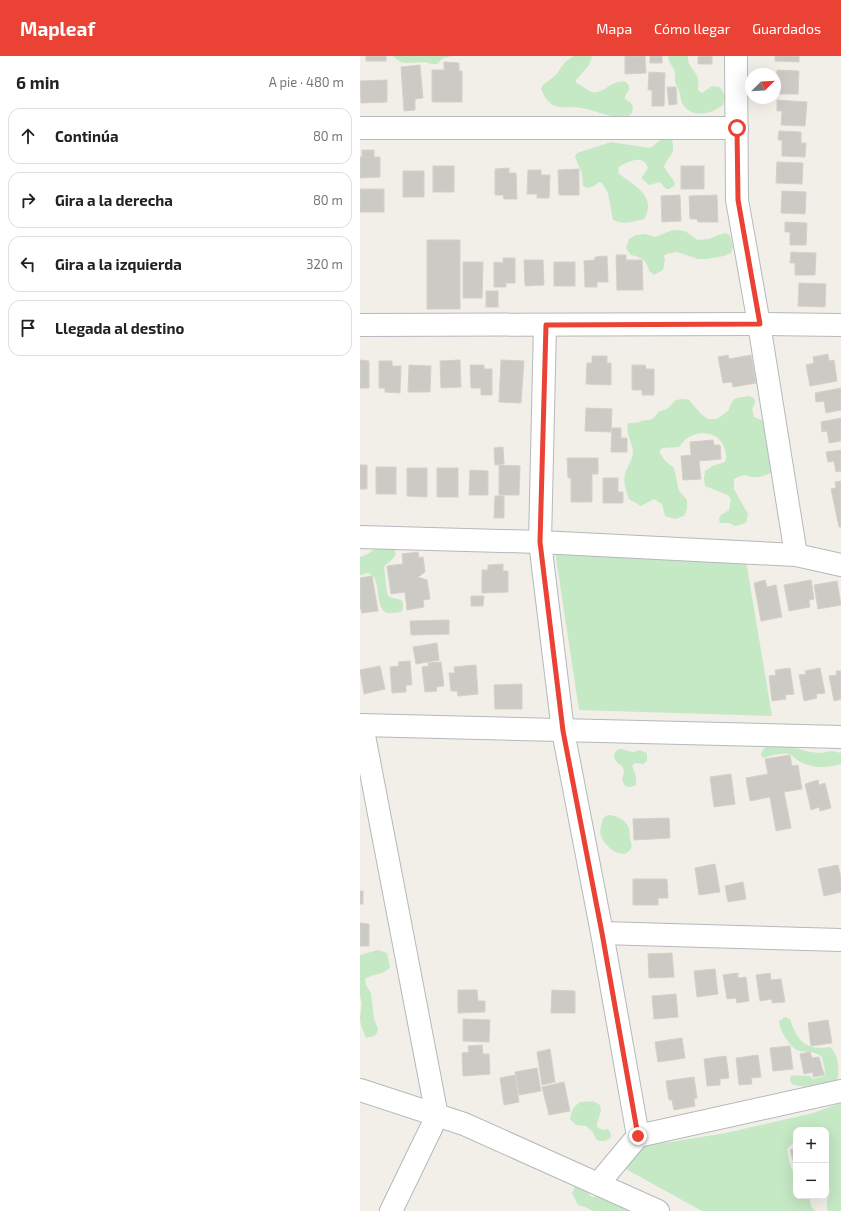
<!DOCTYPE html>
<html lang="es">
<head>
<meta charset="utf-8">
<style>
	:root { --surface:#fff; --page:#f2f2f2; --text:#222; --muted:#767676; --line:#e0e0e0; --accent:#ea4335 }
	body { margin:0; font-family:"Exo 2",sans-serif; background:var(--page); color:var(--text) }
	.controls { position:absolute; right:12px; bottom:12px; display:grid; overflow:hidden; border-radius:8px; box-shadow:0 4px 16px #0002 }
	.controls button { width:36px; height:36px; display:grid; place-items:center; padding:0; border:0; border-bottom:1px solid var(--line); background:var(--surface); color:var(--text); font:20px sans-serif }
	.compass { position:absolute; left:385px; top:12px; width:36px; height:36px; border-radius:50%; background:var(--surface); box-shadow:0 4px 16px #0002; rotate:66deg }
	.stop { position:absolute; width:12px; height:12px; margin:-9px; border:3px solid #ea4335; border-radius:50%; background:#fff }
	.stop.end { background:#ea4335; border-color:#fff; box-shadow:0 1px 4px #0008 }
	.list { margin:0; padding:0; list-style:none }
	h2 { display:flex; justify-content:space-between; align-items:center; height:52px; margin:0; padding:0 16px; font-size:17px }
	h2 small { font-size:13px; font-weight:400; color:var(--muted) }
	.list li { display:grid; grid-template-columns:26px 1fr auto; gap:12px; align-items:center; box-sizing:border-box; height:56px; margin:0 8px 8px; padding:0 8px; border:1px solid var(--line); border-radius:12px }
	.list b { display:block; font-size:15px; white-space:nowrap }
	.list em { font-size:13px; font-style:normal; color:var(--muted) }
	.icon { flex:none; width:22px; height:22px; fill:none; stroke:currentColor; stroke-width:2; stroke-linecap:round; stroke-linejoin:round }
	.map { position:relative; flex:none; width:481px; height:1155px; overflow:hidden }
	header { display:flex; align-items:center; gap:24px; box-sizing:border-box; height:56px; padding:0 20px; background:var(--accent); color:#fff }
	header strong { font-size:19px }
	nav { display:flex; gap:22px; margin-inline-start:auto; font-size:14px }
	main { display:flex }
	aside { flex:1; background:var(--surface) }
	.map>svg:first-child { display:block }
	.green { fill:#c5e8c5 }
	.building { fill:#cccac5; stroke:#d6d1c6 }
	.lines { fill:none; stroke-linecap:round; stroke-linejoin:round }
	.minor-casing { stroke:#b5b8bc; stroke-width:24 }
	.minor { stroke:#fff; stroke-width:22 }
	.route { stroke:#ea4335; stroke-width:5 }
</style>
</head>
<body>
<header>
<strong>Mapleaf</strong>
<nav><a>Mapa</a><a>Cómo llegar</a><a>Guardados</a></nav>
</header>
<main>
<aside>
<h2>6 min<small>A pie · 480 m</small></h2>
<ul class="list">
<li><svg class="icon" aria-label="ahead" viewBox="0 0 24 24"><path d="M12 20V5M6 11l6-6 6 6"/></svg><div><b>Continúa</b></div><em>80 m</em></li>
<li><svg class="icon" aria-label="right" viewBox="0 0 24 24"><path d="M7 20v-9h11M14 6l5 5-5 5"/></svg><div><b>Gira a la derecha</b></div><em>80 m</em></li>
<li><svg class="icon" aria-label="left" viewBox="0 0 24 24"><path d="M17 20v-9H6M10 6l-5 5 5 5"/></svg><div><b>Gira a la izquierda</b></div><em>320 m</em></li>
<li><svg class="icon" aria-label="arrive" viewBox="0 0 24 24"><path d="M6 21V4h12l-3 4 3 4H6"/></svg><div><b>Llegada al destino</b></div></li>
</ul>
</aside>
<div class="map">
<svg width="481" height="1155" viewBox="0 0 481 1155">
	<rect width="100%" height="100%" fill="#f1efe8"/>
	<g class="green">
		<path d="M33,0H93L83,2L77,8H71L66,6L46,7L41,6L36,3Z"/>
		<path d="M214,0H231L232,1L229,9L216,24V27C222,28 226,35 233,36C245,38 251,23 266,26L269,30V34L265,40V43L270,46L273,50L272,57L266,62C248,62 232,52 214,51C208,51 200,52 195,50C188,47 184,40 181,33L183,29L196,19L205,6Z"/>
		<path d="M308,0H328C327,12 337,14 338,24C339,27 338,31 338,34L342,37L352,30L360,31L365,40L363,49C350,59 332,63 322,47C320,43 321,38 319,35C318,32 316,29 315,26C314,23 316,20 315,17C314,10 308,7 308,0Z"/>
		<path d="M305,83L312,84C316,100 308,99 304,111L315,127L314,130L309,133H306L300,126L289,129L282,123V121L288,112C283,98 269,105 259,111L258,117C273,129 298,140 284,163C272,166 264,169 253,164L248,137L242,127L239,126L234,130L228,132L223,130L222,117L215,101L217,97L251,86L290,92C297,88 296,85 305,83Z"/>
		<path d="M313,174L325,175L337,184L349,183L358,179L366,177L370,180L373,191L371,197L364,200L347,203H338L317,196L306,198L304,200L305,204L303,214L294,219L289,215C287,204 281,201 271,199L266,192L269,183L276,179L285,178L295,181Z"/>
		<path d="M389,340C396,342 397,346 392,352L394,361L406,366C406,378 403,388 412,397V416C407,419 402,421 396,421C385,421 387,416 374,423V433L388,458L386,467L375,470L369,467H360L359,463L361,459L369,454L371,443L368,439L345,430L344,423L345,415L352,410L365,406C367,402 366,398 365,394C361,376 339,373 326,383C323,385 321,389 319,391L303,392L300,394V397L305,405L314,412L319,435L327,444V453L324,460L315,463L305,460L302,448L294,443L281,450L269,443C266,435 262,424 266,415C269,408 273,403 273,394C272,386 264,374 269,367C274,367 277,367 282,365C292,362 291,367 298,356L307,353L316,344L323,343L329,344L340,357L348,363H357L368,355L373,344L377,342Z"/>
		<path d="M194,488L385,499L412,660L219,654Z"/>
		<path d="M16,492H34L36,498C33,504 28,506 24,511L27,537L29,541L41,544L43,546V553L41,556C37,556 32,558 28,557C17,556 19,531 15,523C14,520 11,519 8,517L0,519V501L8,498Z"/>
		<path d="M413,689L431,691L450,696L461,697L472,695L481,697V708C466,712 452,713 439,705C435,703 433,699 429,698C421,697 412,699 404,702L401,700V698L404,692Z"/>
		<path d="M259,693C269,693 270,699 279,694L287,697V705L283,708L275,707L272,710C275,716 277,722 276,729L270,731L265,730L262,724L264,717L263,711C257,707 252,703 255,696Z"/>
		<path d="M248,759C256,759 267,764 269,773C270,776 269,780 270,783C271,787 273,790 270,794C261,805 244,789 241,780C239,774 242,767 243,762Z"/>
		<path d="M18,894L27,897L30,911C21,921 15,916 5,923L6,929L11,937L14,963L18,973L17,977L14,980L6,982L1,969L0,962L2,948L0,939V899Z"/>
		<path d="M425,961L430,963C437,985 446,995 470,991C480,1000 480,1019 475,1030L462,1035L448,1031L434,1029L431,1027L430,1023L431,1020C435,1019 444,1020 450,1020L453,1023L464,1020L465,1015L462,1001C452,993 444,998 437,994C429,989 419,974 419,965Z"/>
		<path d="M221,1046C225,1046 230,1045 234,1046C248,1049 236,1064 237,1071L242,1074L248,1073L251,1078L250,1083L244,1085H240L236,1083L233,1076L226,1070L216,1069L210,1063C211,1056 214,1049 221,1046Z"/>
		<path d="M481,1047V1155H468L467,1153V1144L470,1135L466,1116V1074H436V1086L432,1088L427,1093L429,1105L433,1116L436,1117V1140H449L451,1150L455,1155H342L255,1107L259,1092L311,1086L366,1077L453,1057Z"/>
		<path d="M215,1131H222L232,1141L246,1140C251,1147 255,1149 264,1147L269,1152V1155H233L225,1151L218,1149L212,1137Z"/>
	</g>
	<g class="building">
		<rect x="6" y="0" width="20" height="5"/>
		<path d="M265,0H285L286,17L265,18Z"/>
		<rect x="290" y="0" width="12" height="7"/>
		<path d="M343,0H352V8H338V1Z"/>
		<path d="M415,0H439V6L415,5Z"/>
		<path d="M84,6L99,7V15H102V46H72V14H84Z"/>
		<path d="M60,9L63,42L55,43V54L44,55L41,11Z"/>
		<path d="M417,14L439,15L438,38H416Z"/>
		<path d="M289,16L305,17L304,50H292V34H288Z"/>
		<path d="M27,24V46L1,47L0,25Z"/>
		<path d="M307,31H316L317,48L309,49Z"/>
		<path d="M417,44L447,46L445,70L421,69L422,55H417Z"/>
		<path d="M419,75L441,76V87H446L445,101L422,100V84H418Z"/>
		<path d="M2,94H14V101H20V121L0,122V101H2Z"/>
		<path d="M417,106L443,107L442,128L416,127Z"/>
		<rect x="73" y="110" width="21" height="26"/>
		<rect x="321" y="110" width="23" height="23"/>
		<path d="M149,112V117H156L157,143H144L143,139H135V113Z"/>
		<path d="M219,113V139H199L198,114Z"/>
		<path d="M168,114H181V119H190L189,142H177V138H167Z"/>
		<rect x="43" y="115" width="21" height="26"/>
		<rect x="0" y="133" width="24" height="23"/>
		<path d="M422,135L446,136L445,158L421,157Z"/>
		<path d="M320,139L321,165L302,166L301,140Z"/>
		<path d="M357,139L358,166H338L337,163H330L329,140Z"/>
		<path d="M425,166L447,167L446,189H430V176H425Z"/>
		<rect x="67" y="184" width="33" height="69"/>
		<path d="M431,196L456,197L455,219H435V207H430Z"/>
		<path d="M256,199H266V204H282L283,234H257Z"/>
		<path d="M247,200L248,226H237V231H225L224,205L235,204V201Z"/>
		<path d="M143,202H155V227H146V231H134V206L143,207Z"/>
		<path d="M164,204H183L184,229L165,230Z"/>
		<path d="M103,206H123L122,242H103Z"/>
		<rect x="194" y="206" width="21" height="24"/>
		<path d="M439,227L466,228L465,251L438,250Z"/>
		<rect x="126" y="235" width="12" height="16"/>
		<path d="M468,298L469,305L474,304L477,325L450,330L446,309L454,307L453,301Z"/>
		<path d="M368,299L369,303L391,299L396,327L373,331L372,326L363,327L358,301Z"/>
		<path d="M232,300H247V307H251V329L226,328L227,307H232Z"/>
		<path d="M0,304L9,305V332H0Z"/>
		<path d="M100,304L101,331L81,332L80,305Z"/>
		<path d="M141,304L164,305L161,347L139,346Z"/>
		<path d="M19,305H32V310H41L40,337L25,336V332H19Z"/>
		<path d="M49,309L71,310L70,336H48Z"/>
		<path d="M110,309H124V313H132V339H121V332H111Z"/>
		<path d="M272,309H285L286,313H294V339H282V334H272Z"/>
		<path d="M481,332V354L466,357L464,345L456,346L455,337Z"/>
		<path d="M226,352L252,353L251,376L225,375Z"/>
		<path d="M481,362V385L469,387L467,375L462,376L461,366Z"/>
		<path d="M252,372H261V382H267V396H251Z"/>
		<path d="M353,384L354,389H360L361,403L339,405L341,423L323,424L321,400L331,399L330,386Z"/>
		<path d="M143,391L144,408L135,409L134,392Z"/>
		<path d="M481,394V415L476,416L474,405L468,406L466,396Z"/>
		<path d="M207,402H238V418H232V446H211V422H208Z"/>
		<rect x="0" y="409" width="7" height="24"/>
		<path d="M139,409L160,410L159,439H139Z"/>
		<rect x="16" y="411" width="20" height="27"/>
		<path d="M47,412H67V441L47,440Z"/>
		<rect x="77" y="412" width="21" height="29"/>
		<path d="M110,414L128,415V439H109Z"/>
		<path d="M243,422H258V436H263V447H243Z"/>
		<path d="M481,425V471H479L471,433L476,432L475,426Z"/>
		<path d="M135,440H144V462H134Z"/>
		<path d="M58,496L59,502L63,501L65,516L58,521L67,524L70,543L63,544L64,551L47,554L45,536L31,538L27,510L43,508L42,498Z"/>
		<path d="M143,508V515H148V536L122,537V514H128V509Z"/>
		<path d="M12,520L18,555L2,557L1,553H0V522Z"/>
		<path d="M405,524L407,531L416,529L422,561L401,565L394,527Z"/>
		<path d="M451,524L454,543L449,544L450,551L429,555L424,529Z"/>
		<path d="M477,525L481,549L458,553L454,529Z"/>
		<path d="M111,540H124L123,550H111Z"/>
		<path d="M89,564V578L51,579L50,565Z"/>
		<path d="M77,587L79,604L56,608L53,591Z"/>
		<path d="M50,605L52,629H46V636L32,637L30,611L39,610L38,606Z"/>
		<path d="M81,606L84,630L76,631L77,635L65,636L62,611L69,610L68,607Z"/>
		<path d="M116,609L118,638L98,640L97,635H91L89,617H95L94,611Z"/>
		<path d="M20,610L25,633L4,638L0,614Z"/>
		<path d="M430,612L434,638L425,639L426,643L412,645L409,620L416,619L415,614Z"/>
		<path d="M460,612L465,637L456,638L457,642L444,645L439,619L446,618L445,615Z"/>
		<path d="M476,615H481V643L474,645L469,620L477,619Z"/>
		<path d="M162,628V653H135L134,629Z"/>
		<path d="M430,699L432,710L438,709L442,733L424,736L431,772L416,775L410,741L390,745L386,722L408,718L405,703Z"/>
		<path d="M371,718L375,748L354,751L350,721Z"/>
		<path d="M458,724L459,729L465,727L471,752L460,755L459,751L451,754L445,728Z"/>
		<path d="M309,762L310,782L274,784L273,763Z"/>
		<path d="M355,808L360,836L339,839L335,812Z"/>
		<path d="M478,809L481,822V836L464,840L458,813Z"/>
		<path d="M273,823H307L308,842H298V849H273Z"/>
		<path d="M383,826L386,843L368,846L365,830Z"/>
		<rect x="0" y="835" width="3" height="13"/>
		<path d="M0,867L9,868V890H0Z"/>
		<path d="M312,897L314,921L289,922L288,898Z"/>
		<path d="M355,913L358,938L337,941L334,915Z"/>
		<path d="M378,917V922L386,921L389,945L377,947L376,942L367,943L363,919Z"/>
		<path d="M410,917L411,924L421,923L425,946L412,947V943L400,945L396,919Z"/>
		<path d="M98,934H117L118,945H125V956L98,957Z"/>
		<path d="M192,934L215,935V957H191Z"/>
		<path d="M316,938L318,961L294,963L292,940Z"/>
		<path d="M103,963L130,964L129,986L103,985Z"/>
		<path d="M468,964L472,987L451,990L448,967Z"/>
		<path d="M322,982L325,1002L298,1006L295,986Z"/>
		<path d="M122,989L123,998H129L130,1018L103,1020L102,997L109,996L108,990Z"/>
		<path d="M430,990L433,1013L413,1015L410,992Z"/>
		<path d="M190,993L195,1026L182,1029L177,996Z"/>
		<path d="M450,996L452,1002L459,1001L464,1019L453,1021V1016L444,1018L440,998Z"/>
		<path d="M398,999L401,1021L391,1022L392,1028L379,1029L376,1002Z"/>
		<path d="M366,1000L369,1022L360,1023V1029L347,1030L344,1003Z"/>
		<path d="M177,1012L181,1035L159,1039L155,1016Z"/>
		<path d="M155,1019L159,1046L144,1049L140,1022Z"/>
		<path d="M334,1021L337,1042L334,1043L335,1050L314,1054L312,1044H309L306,1025Z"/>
		<path d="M204,1026L210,1055L189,1059L182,1031Z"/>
		<path d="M436,1092V1114L430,1094Z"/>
	</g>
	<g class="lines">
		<g class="minor-casing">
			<g id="minor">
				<path d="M376,0L377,144L399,268L436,499"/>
				<path d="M0,72H377"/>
				<path d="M0,269L399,268L481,269"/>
				<path d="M185,269L180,486L203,675L242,877L278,1080"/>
				<path d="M0,481L180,486L436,499L481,509"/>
				<path d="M0,669L481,681"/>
				<path d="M2,669L77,1060L31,1155"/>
				<path d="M242,877L481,884"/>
				<path d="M0,1034L104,1068L298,1155"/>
				<path d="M238,1128L278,1080L481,1035"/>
			</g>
		</g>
		<use href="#minor" class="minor"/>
	</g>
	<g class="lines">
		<path class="route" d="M278,1080L242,877L203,675L180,486L186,269L400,268L378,144L377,72"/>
	</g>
</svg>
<div class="controls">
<button>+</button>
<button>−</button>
</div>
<svg class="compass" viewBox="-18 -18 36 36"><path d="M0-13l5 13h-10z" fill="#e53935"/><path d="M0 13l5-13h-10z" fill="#767676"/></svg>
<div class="stop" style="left:377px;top:72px"></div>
<div class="stop end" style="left:278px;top:1080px"></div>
</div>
</main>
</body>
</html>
